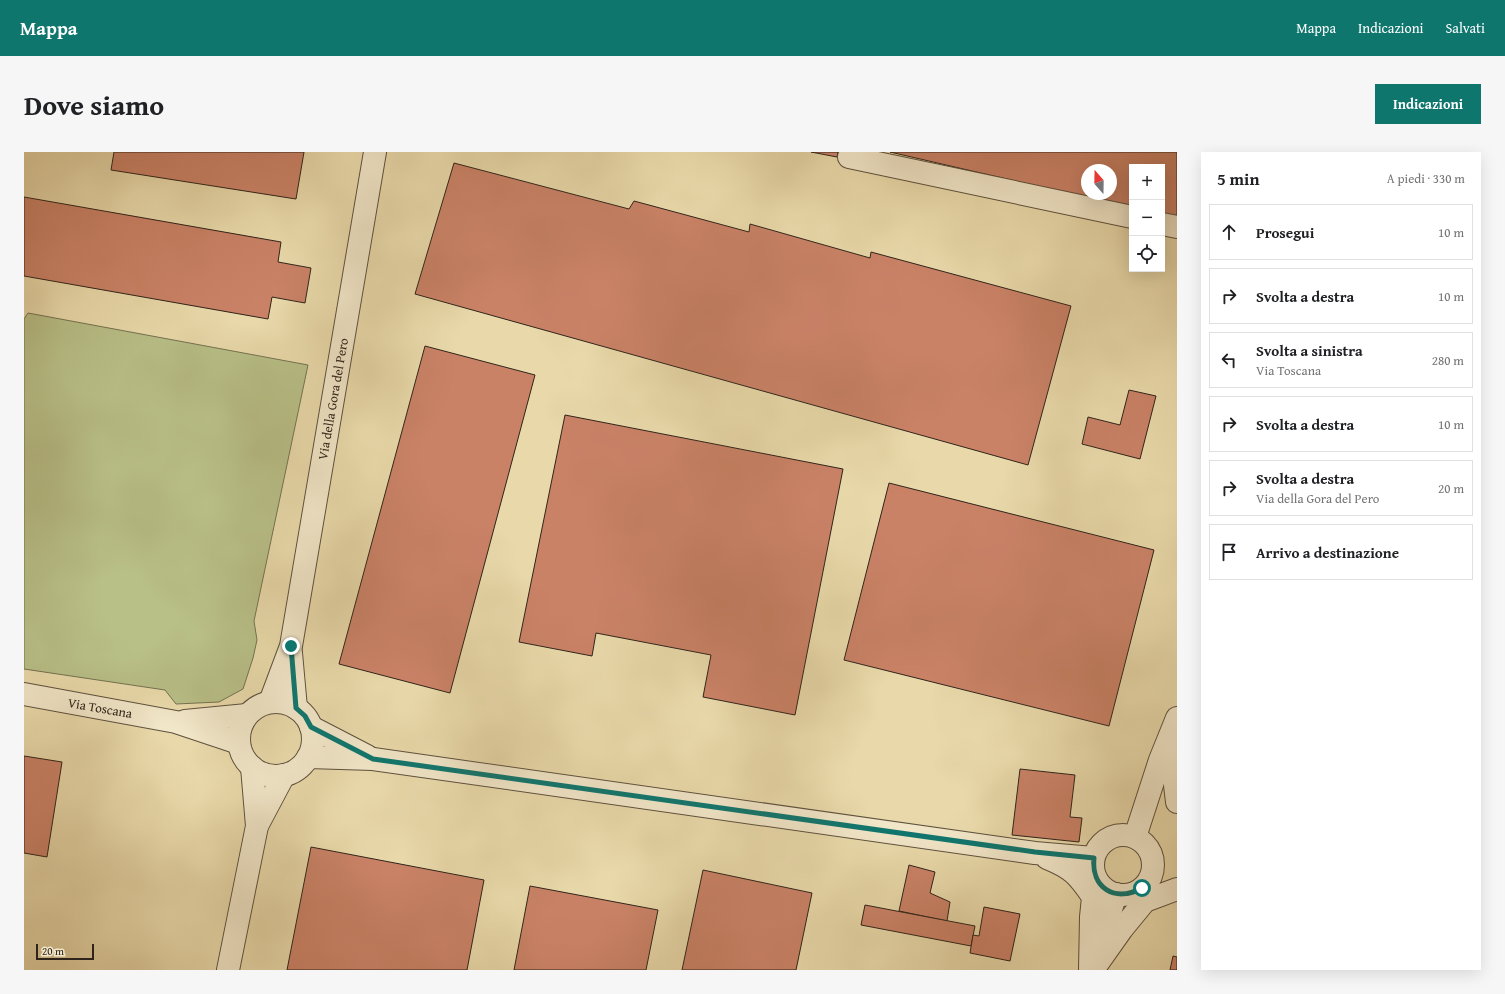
<!DOCTYPE html>
<html lang="it">
<head>
<meta charset="utf-8">
<style>
	:root { --surface:#fff; --page:#f6f6f6; --text:#202124; --muted:#757577; --line:#e0e0e0; --accent:#0f766e }
	body { margin:0; font-family:"Gentium Book Plus",serif; background:var(--page); color:var(--text) }
	.controls { position:absolute; right:12px; top:12px; display:grid; overflow:hidden; border-radius:0px; box-shadow:0 4px 16px #0002 }
	.controls button { width:36px; height:36px; display:grid; place-items:center; padding:0; border:0; border-bottom:1px solid var(--line); background:var(--surface); color:var(--text); font:20px sans-serif }
	.compass { position:absolute; left:1057px; top:12px; width:36px; height:36px; border-radius:50%; background:var(--surface); box-shadow:0 4px 16px #0002; rotate:340deg }
	.scale { position:absolute; left:12px; bottom:10px; width:58px; box-sizing:border-box; padding-left:4px; border:2px solid #2f241a; border-top:0; font-size:11px; line-height:14px; white-space:nowrap; color:#2f241a; -webkit-text-stroke:3px #f1e6c8; paint-order:stroke }
	.stop { position:absolute; width:12px; height:12px; margin:-9px; border:3px solid #0f766e; border-radius:50%; background:#fff }
	.stop.end { background:#0f766e; border-color:#fff; box-shadow:0 1px 4px #0008 }
	.list { margin:0; padding:0; list-style:none }
	h2 { display:flex; justify-content:space-between; align-items:center; height:52px; margin:0; padding:0 16px; font-size:17px }
	h2 small { font-size:13px; font-weight:400; color:var(--muted) }
	.list li { display:grid; grid-template-columns:26px 1fr auto; gap:12px; align-items:center; box-sizing:border-box; height:56px; margin:0 8px 8px; padding:0 8px; border:1px solid var(--line); border-radius:0px }
	.list b { display:block; font-size:15px; white-space:nowrap }
	.list p { margin:0; font-size:13px; white-space:nowrap; color:var(--muted) }
	.list em { font-size:13px; font-style:normal; color:var(--muted) }
	.icon { flex:none; width:22px; height:22px; fill:none; stroke:currentColor; stroke-width:2; stroke-linecap:round; stroke-linejoin:round }
	.map { position:relative; flex:none; width:1153px; height:818px; overflow:hidden; border-radius:0px }
	header { display:flex; align-items:center; gap:24px; box-sizing:border-box; height:56px; padding:0 20px; background:var(--accent); color:#fff }
	header strong { font-size:19px }
	nav { display:flex; gap:22px; margin-inline-start:auto; font-size:14px }
	.intro { display:flex; align-items:center; justify-content:space-between; box-sizing:border-box; height:96px; padding:0 24px }
	h1 { margin:0; font-size:28px }
	.button { padding:10px 18px; border-radius:0px; background:var(--accent); color:#fff; font-size:14px; font-weight:700 }
	main { display:flex; gap:24px; padding:0 24px }
	aside { flex:1; background:var(--surface); border-radius:0px; box-shadow:0 4px 16px #0002 }
	.map>svg:first-child { display:block }
	.green { fill:#b8bf87; stroke:#747250 }
	.building { fill:#ca8267; stroke:#2f241a; fill-rule:evenodd }
	.lines { fill:none; stroke-linecap:round; stroke-linejoin:round }
	.minor-casing { stroke:#5e513e; stroke-width:24 }
	.minor { stroke:#f1e6c8; stroke-width:22 }
	.route { stroke:#0f766e; stroke-width:5 }
	.labels { text-anchor:middle; dominant-baseline:central; stroke-width:3; stroke-linejoin:round; paint-order:stroke }
	.street-label { font-size:13px; fill:#2f241a; stroke:#f1e6c8 }
</style>
</head>
<body>
<header>
<strong>Mappa</strong>
<nav><a>Mappa</a><a>Indicazioni</a><a>Salvati</a></nav>
</header>
<div class="intro"><h1>Dove siamo</h1><a class="button">Indicazioni</a></div>
<main>
<div class="map">
<svg width="1153" height="818" viewBox="0 0 1153 818">
	<rect width="100%" height="100%" fill="#e9d9aa"/>
	<filter id="stains"><feTurbulence type="fractalNoise" baseFrequency=".005" numOctaves="4"/><feColorMatrix values="0 0 0 0 .2 0 0 0 0 .09 0 0 0 0 .02 0 0 0 .5 -.17"/></filter>
	<radialGradient id="worn" r=".72"><stop offset=".6" stop-color="#630" stop-opacity="0"/><stop offset="1" stop-color="#630" stop-opacity=".3"/></radialGradient>
	<path class="green" d="M4,161L284,213L230,469L233,488L229,506L219,537L195,550L152,552L141,538L0,517V167Z"/>
	<g class="building">
		<path d="M90,0H280L272,47L87,18Z"/>
		<path d="M787,0H814L813,5Z"/>
		<path d="M866,0H1153V66L1138,63V15H1108V56ZM1063,18H1087V42H1063Z"/>
		<path d="M430,11L605,57L610,49L725,80L726,72L846,106L847,100L1047,154L1004,313L391,142Z"/>
		<path d="M0,45L257,90L254,110L287,116L281,151L248,145L244,167L0,124Z"/>
		<path d="M401,194L511,223L426,541L315,512Z"/>
		<path d="M1105,238L1132,244L1116,307L1058,292L1064,265L1096,273Z"/>
		<path d="M541,263L819,317L771,563L679,545L687,503L572,481L568,504L495,490Z"/>
		<path d="M865,331L1130,398L1085,574L820,508Z"/>
		<path d="M0,604L38,610L23,705L0,701Z"/>
		<path d="M996,617L1051,623L1046,665L1058,666L1055,690L988,683Z"/>
		<path d="M287,695L460,728L443,818H263Z"/>
		<path d="M885,713L911,720L906,741L926,750L923,769L875,759Z"/>
		<path d="M679,718L788,741L772,818H658Z"/>
		<path d="M506,734L634,758L622,818H490Z"/>
		<path d="M841,753L951,774L947,794L837,773Z"/>
		<path d="M960,755L996,762L986,809L946,801L949,783L955,784Z"/>
		<path d="M1149,804L1153,805V818H1146Z"/>
	</g>
	<g class="lines">
		<g class="minor-casing">
			<g id="minor">
				<path d="M825,5L1108,65"/>
				<path d="M1138,72L1153,75"/>
				<path d="M267,501L272,556"/>
				<path d="M0,542L152,570L215,591"/>
				<path d="M246,550L267,494L351,0"/>
				<circle cx="252" cy="587" r="37"/>
				<path d="M161,569L223,563"/>
				<path d="M287,575L343,604"/>
				<path d="M1151,582V633L1153,650"/>
				<path d="M284,605L349,607L1011,701L1069,706"/>
				<path d="M233,674L260,623"/>
				<circle cx="1099" cy="713" r="30"/>
				<path d="M1111,685L1136,608L1153,566"/>
				<path d="M1023,706C1048,716 1054,723 1069,745L1067,765L1066,818"/>
				<path d="M1073,800L1092,742"/>
				<path d="M204,818L233,674L228,615"/>
				<path d="M1069,818L1098,777L1121,749L1153,737"/>
			</g>
		</g>
		<use href="#minor" class="minor"/>
	</g>
	<g class="lines">
		<path class="route" d="M267,494L272,556L281,564L287,575L349,607L1011,700L1070,706C1067,736 1091,751 1118,736"/>
	</g>
	<g class="labels">
		<g class="street-label">
			<text transform="translate(309 247) rotate(-80)">Via della Gora del Pero</text>
			<text transform="translate(76 556) rotate(10)">Via Toscana</text>
		</g>
	</g>
	<rect width="100%" height="100%" filter="url(#stains)"/>
	<rect width="100%" height="100%" fill="url(#worn)"/>
</svg>
<div class="controls">
<button>+</button>
<button>−</button>
<button><svg class="icon" aria-label="locate" viewBox="0 0 24 24"><circle cx="12" cy="12" r="6"/><path d="M12 2v4M12 18v4M2 12h4M18 12h4"/></svg></button>
</div>
<svg class="compass" viewBox="-18 -18 36 36"><path d="M0-13l5 13h-10z" fill="#e53935"/><path d="M0 13l5-13h-10z" fill="#757577"/></svg>
<div class="scale">20 m</div>
<div class="stop" style="left:1118px;top:736px"></div>
<div class="stop end" style="left:267px;top:494px"></div>
</div>
<aside>
<h2>5 min<small>A piedi · 330 m</small></h2>
<ul class="list">
<li><svg class="icon" aria-label="ahead" viewBox="0 0 24 24"><path d="M12 20V5M6 11l6-6 6 6"/></svg><div><b>Prosegui</b></div><em>10 m</em></li>
<li><svg class="icon" aria-label="right" viewBox="0 0 24 24"><path d="M7 20v-9h11M14 6l5 5-5 5"/></svg><div><b>Svolta a destra</b></div><em>10 m</em></li>
<li><svg class="icon" aria-label="left" viewBox="0 0 24 24"><path d="M17 20v-9H6M10 6l-5 5 5 5"/></svg><div><b>Svolta a sinistra</b><p>Via Toscana</p></div><em>280 m</em></li>
<li><svg class="icon" aria-label="right" viewBox="0 0 24 24"><path d="M7 20v-9h11M14 6l5 5-5 5"/></svg><div><b>Svolta a destra</b></div><em>10 m</em></li>
<li><svg class="icon" aria-label="right" viewBox="0 0 24 24"><path d="M7 20v-9h11M14 6l5 5-5 5"/></svg><div><b>Svolta a destra</b><p>Via della Gora del Pero</p></div><em>20 m</em></li>
<li><svg class="icon" aria-label="arrive" viewBox="0 0 24 24"><path d="M6 21V4h12l-3 4 3 4H6"/></svg><div><b>Arrivo a destinazione</b></div></li>
</ul>
</aside>
</main>
</body>
</html>
